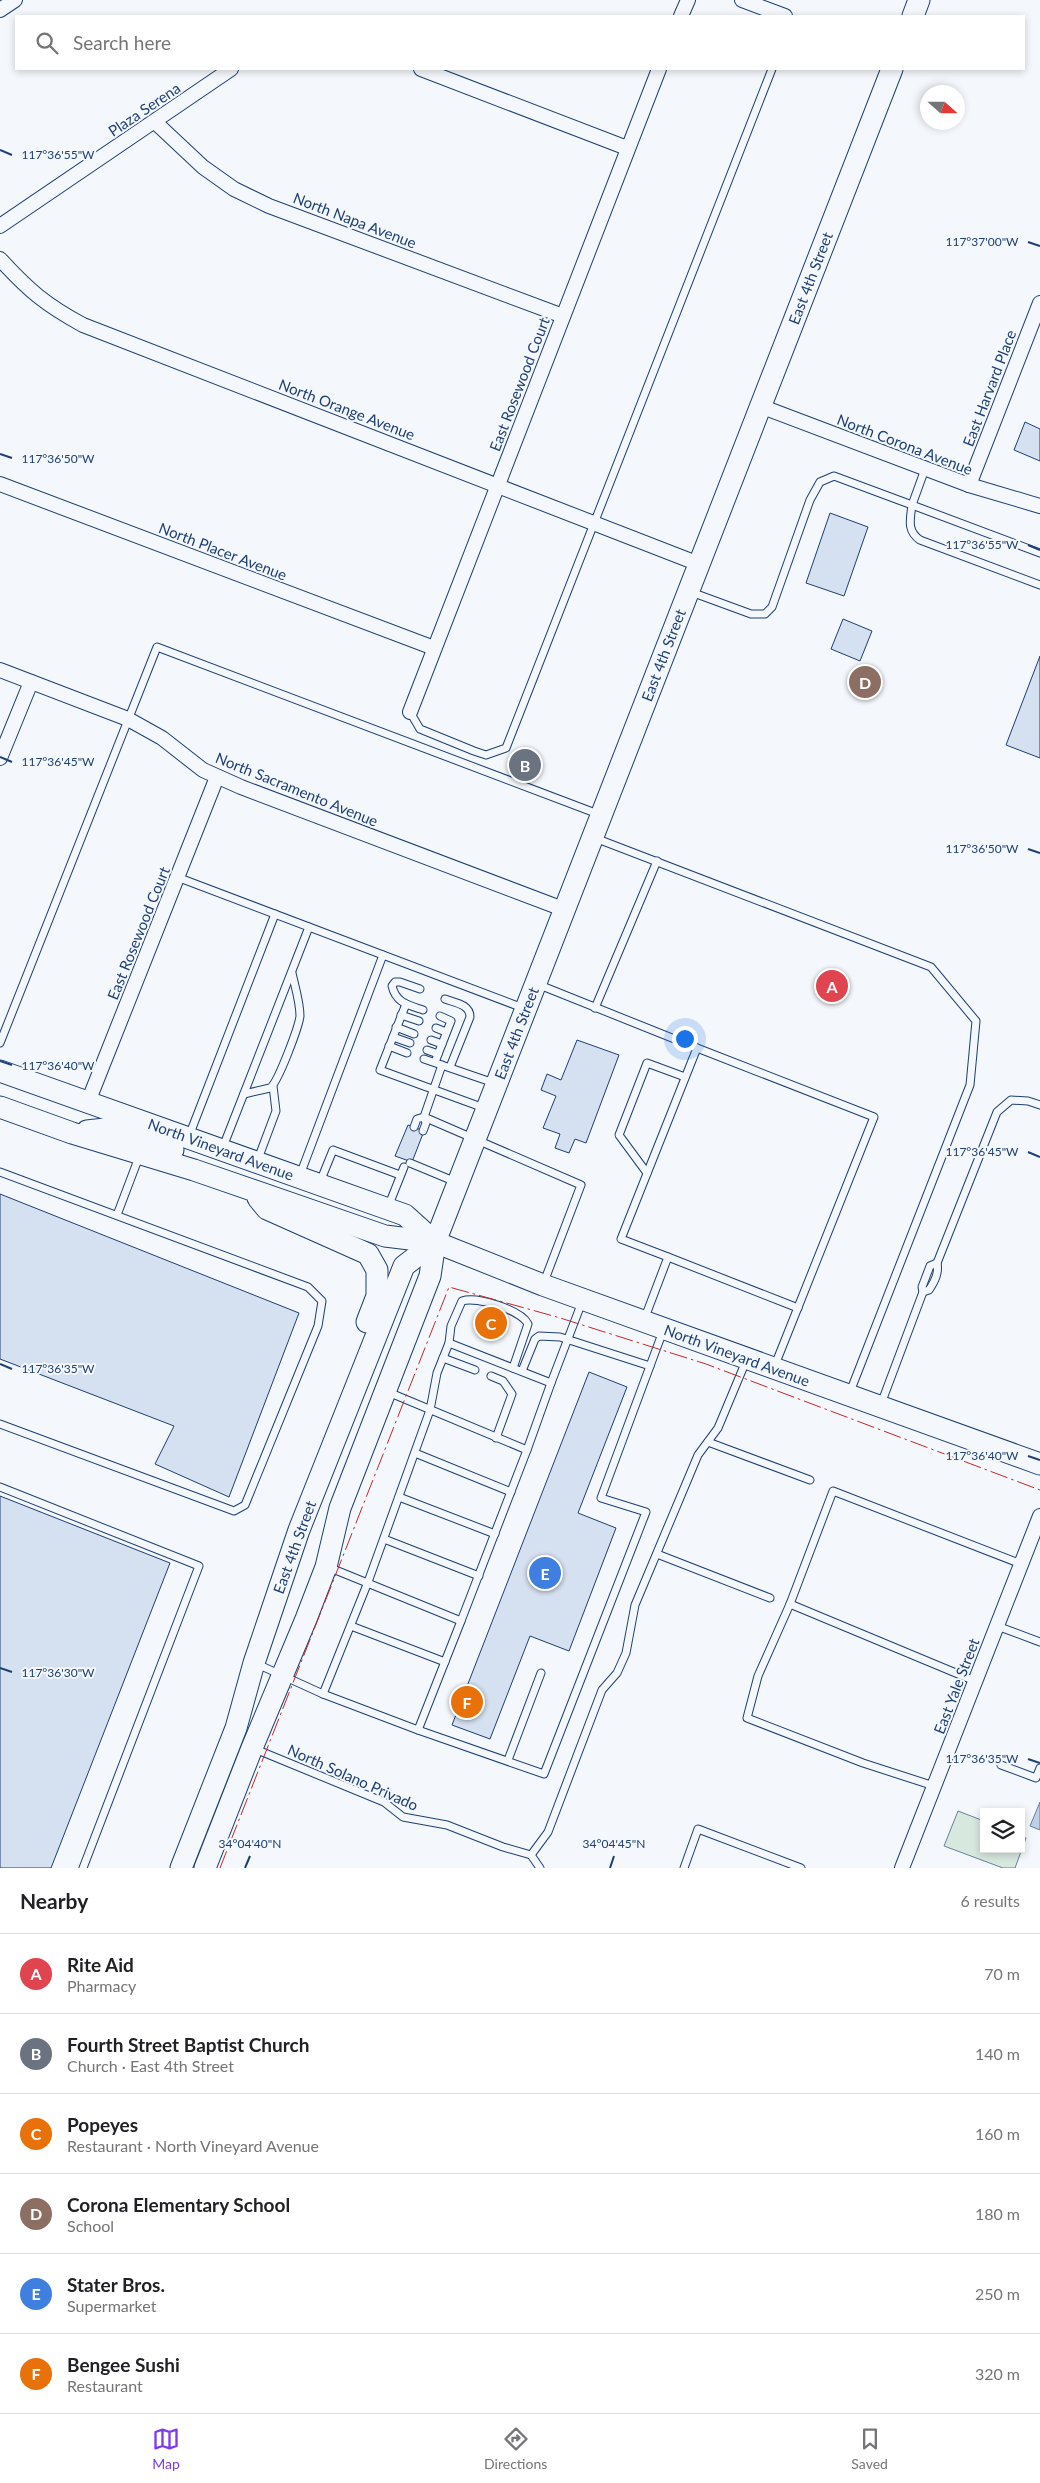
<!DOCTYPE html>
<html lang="en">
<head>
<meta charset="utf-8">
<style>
	:root { --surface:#fff; --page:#f2f2f2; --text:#202124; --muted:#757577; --line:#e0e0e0; --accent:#7c3aed }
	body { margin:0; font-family:Lato,sans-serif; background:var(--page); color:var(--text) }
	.controls { position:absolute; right:15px; bottom:15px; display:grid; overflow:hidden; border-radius:0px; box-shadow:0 2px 8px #0003 }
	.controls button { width:45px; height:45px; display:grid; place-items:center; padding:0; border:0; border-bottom:1px solid var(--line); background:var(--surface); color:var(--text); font:25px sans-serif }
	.compass { position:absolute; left:920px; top:85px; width:45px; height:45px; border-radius:50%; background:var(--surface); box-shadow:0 2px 8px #0003; rotate:111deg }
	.you { position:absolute; left:684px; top:1038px; width:18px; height:18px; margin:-12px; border:4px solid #fff; border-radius:50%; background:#1a73e8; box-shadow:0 0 0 8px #1a73e833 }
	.badge { display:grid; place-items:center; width:32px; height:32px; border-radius:50%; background:var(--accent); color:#fff; font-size:16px; font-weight:700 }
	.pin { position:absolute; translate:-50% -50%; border:2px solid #fff; box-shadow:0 1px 5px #0006 }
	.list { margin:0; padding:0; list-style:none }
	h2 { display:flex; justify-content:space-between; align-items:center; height:65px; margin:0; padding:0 20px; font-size:21px }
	h2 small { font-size:16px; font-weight:400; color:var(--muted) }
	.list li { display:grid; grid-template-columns:32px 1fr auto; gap:15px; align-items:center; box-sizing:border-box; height:80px; padding:0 20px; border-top:1px solid var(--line) }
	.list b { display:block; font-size:19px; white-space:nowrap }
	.list p { margin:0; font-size:16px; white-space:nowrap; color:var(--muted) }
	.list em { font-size:16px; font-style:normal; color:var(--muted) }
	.icon { flex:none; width:28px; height:28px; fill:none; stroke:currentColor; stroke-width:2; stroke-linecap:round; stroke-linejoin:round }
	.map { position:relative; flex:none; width:1040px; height:1868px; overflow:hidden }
	.search { position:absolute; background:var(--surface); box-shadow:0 2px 8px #0003; left:15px; right:15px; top:15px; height:55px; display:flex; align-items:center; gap:12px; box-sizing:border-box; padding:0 18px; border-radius:0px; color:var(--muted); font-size:19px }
	.sheet { height:545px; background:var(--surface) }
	nav { display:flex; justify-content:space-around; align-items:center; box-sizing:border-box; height:70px; border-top:1px solid var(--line); background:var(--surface); font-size:14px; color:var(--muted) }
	nav a { display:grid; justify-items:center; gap:2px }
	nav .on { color:var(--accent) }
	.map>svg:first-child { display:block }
	.green { fill:#d7e8df; stroke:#687fa3 }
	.water { fill:#bed0e5; stroke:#687fa3 }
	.building { fill:#d5e0f0; stroke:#1d3f73 }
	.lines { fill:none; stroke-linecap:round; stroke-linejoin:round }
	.lane-casing { stroke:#1d3f73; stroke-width:9 }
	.street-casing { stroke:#1d3f73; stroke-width:16 }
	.primary-casing { stroke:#1d3f73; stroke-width:23 }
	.lane { stroke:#f4f7fb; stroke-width:7 }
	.street { stroke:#f4f7fb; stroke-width:14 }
	.primary { stroke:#f4f7fb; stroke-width:21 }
	.power { stroke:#c62828; stroke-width:1; stroke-dasharray:18 4 2.5 4; stroke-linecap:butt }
	.ticks { fill:none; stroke:#1d3f73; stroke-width:2 }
	.labels { text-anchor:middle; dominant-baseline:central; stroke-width:4; stroke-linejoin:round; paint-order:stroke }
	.street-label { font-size:15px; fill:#1d3f73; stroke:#f4f7fb }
	.ticks-label { font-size:12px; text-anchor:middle; fill:#1d3f73; stroke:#f4f7fb; stroke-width:4; stroke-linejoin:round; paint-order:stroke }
</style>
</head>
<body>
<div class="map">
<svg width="1040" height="1868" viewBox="0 0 1040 1868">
	<rect width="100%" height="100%" fill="#f4f7fb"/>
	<path class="green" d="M958,1811L984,1821V1849H1021V1836L1026,1838L1015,1868H1003L944,1846Z"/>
	<path class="water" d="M1040,1802V1830L1030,1826Z"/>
	<g class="building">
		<path d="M1025,422L1040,429V461L1014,450Z"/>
		<path d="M830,513L868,527L844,596L806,583Z"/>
		<path d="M843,619L872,631L860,661L831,649Z"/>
		<path d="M1040,656V758L1006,745Z"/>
		<path d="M577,1040L619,1055L586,1143L575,1139L569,1153L555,1148L560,1134L543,1128L556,1096L541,1090L547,1074L561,1080Z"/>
		<path d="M408,1125L424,1131L412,1162L395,1156Z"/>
		<path d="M0,1194L299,1313L229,1497L155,1464L174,1426L0,1359Z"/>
		<path d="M589,1372L627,1387L578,1513L616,1528L569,1651L530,1636L490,1739L452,1725Z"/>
		<path d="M0,1496L170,1563L51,1868H0Z"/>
	</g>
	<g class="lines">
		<g class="lane-casing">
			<g id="lane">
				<path d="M925,469L912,505L1040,553"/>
				<path d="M691,592L751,614H765L772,607L810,500L820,482L834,476L912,505C910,520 907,531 920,540L1040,585"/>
				<path d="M410,712L420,729L474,751L486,755L506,748L772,69"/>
				<path d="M595,838L931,967L976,1021L970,1085L850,1392"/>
				<path d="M177,877L523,1008"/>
				<path d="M537,984L697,1048"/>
				<path d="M420,989L400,982H395L392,986C396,1003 408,1005 423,1010"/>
				<path d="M445,999C455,1003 470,1004 470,1017L450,1067"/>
				<path d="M406,1004L380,1070L484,1108"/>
				<path d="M595,1008L657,861"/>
				<path d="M401,1015L419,1021"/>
				<path d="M396,1027L414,1034"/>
				<path d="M436,1028L446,1032"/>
				<path d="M393,1037L410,1043"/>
				<path d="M431,1040L442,1044"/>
				<path d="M0,1043L157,647L598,814"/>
				<path d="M389,1046L407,1053"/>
				<path d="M427,1050L438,1054"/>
				<path d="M424,1059L494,1083"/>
				<path d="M435,1062L451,1021L440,1016"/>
				<path d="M442,1065L424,1117L581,1185L544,1282"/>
				<path d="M244,1094L270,1088C278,1083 299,1026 300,1016C300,1002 295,987 292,973"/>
				<path d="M414,1127L417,1119L424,1117L426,1123L423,1131"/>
				<path d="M189,1136L275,914"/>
				<path d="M223,1147L309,927"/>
				<path d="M258,1159L276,1111L273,1086"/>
				<path d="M410,1163L456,1182"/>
				<path d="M0,1172L308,1287L322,1301L318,1326L245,1505L234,1511L0,1424"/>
				<path d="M647,1173L619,1135L647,1063L685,1077"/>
				<path d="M300,1175L383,955"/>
				<path d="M320,1182L333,1150L400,1175"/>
				<path d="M388,1207L404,1167"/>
				<path d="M117,1215L139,1157"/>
				<path d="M668,1257L798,1308"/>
				<path d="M923,1292L929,1290C935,1281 939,1273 937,1263L997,1112L1011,1100L1028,1101L1040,1105"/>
				<path d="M644,1320L668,1257L621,1239L697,1048L874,1117L775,1365"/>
				<path d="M449,1343L451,1326L462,1301C477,1296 521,1310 528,1324L513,1368"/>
				<path d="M443,1358L475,1370"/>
				<path d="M522,1371L535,1339L539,1336L560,1337L650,1366"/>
				<path d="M491,1376L503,1381L512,1394L496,1438"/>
				<path d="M881,1404L923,1292L922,1287L930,1266L937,1263"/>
				<path d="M708,1442L810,1480"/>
				<path d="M527,1450L551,1383"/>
				<path d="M415,1453L511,1492"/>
				<path d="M0,1487L199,1566L83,1868"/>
				<path d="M399,1497L495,1534"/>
				<path d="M384,1539L479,1576"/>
				<path d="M657,1554L770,1598"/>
				<path d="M328,1567L461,1621L527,1450L388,1392"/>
				<path d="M790,1604L833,1491L1021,1564"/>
				<path d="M351,1626L445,1662"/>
				<path d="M997,1626L1040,1642"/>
				<path d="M257,1664L323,1694L418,1730L461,1621"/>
				<path d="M323,1694L368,1582L430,1410L437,1373L449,1343L551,1383L582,1302"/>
				<path d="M418,1730L544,1774L646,1512L601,1498L663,1331"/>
				<path d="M255,1749L384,1802L403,1817L447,1825L503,1847L531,1855"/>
				<path d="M508,1760L541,1673"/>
				<path d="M1001,1765L1036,1778L1040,1768"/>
				<path d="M934,1786L863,1763L747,1718L758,1676L790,1604L975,1681"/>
				<path d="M531,1855L548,1832L602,1690L617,1673L626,1653L635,1605L698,1455L718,1428L746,1361"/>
				<path d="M531,1855L540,1868"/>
				<path d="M684,1868L698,1829L801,1868"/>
			</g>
		</g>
		<g class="street-casing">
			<g id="street">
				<path d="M742,0L785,16"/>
				<path d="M0,10L15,0"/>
				<path d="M681,16L688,0"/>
				<path d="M421,69L627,148"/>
				<path d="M155,122L203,167L234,189L269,206L563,316"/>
				<path d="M0,226L231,69"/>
				<path d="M0,259C28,290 46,305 83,325L699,564"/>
				<path d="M760,406L969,485L1040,506"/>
				<path d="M0,484L434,648"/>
				<path d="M969,485L1040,303"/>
				<path d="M0,670L128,719L162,738L203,770L241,787L563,909"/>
				<path d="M410,712L659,69"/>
				<path d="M0,758L31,682"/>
				<path d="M88,1102L217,777"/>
				<path d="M902,1868L1040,1516"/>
			</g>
		</g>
		<g class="primary-casing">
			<g id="primary">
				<path d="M913,16L919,0"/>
				<path d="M0,1071L405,1215L435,1242"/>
				<path d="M0,1107L72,1133L194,1170L385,1236L435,1242L543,1285L1040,1464"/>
				<path d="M87,1131L105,1129L173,1150"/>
				<path d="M258,1198L267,1209L368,1254L377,1270V1296L367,1322"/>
				<path d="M181,1868L236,1728L254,1663L299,1530L404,1266L435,1242"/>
				<path d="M205,1868L252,1748L306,1619L326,1567L340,1508L430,1276L435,1242L892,69"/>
			</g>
		</g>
		<use href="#lane" class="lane"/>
		<use href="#street" class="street"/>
		<use href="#primary" class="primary"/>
		<path class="power" d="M220,1868L449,1287L557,1317L706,1364L1040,1490"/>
	</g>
	<path class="ticks" d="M0,150L12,155M1028,242L1040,246M0,454L12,458M1028,545L1040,550M0,757L12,762M1028,849L1040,853M0,1061L12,1065M1028,1152L1040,1157M0,1364L12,1369M1028,1456L1040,1460M0,1668L12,1672M1028,1759L1040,1763M245,1868L250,1856M610,1868L614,1856"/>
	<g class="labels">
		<g class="street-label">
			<text transform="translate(144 109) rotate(-34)">Plaza Serena</text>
			<text transform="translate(355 220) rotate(21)">North Napa Avenue</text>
			<text transform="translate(810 278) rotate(-69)">East 4th Street</text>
			<text transform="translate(519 384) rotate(-69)">East Rosewood Court</text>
			<text transform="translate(989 388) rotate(-69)">East Harvard Place</text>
			<text transform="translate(347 409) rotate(21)">North Orange Avenue</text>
			<text transform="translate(905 444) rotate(21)">North Corona Avenue</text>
			<text transform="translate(223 551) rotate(21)">North Placer Avenue</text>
			<text transform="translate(663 655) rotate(-69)">East 4th Street</text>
			<text transform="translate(297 789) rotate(22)">North Sacramento Avenue</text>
			<text transform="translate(138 933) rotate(-68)">East Rosewood Court</text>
			<text transform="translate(516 1033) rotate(-69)">East 4th Street</text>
			<text transform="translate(221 1149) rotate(20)">North Vineyard Avenue</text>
			<text transform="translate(737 1355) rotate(20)">North Vineyard Avenue</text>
			<text transform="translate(294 1547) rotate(-70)">East 4th Street</text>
			<text transform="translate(956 1686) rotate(-69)">East Yale Street</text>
			<text transform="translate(353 1777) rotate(24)">North Solano Privado</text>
		</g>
	</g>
	<g class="ticks-label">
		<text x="58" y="159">117°36'55"W</text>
		<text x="982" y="246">117°37'00"W</text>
		<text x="58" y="463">117°36'50"W</text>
		<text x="982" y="549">117°36'55"W</text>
		<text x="58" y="766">117°36'45"W</text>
		<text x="982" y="853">117°36'50"W</text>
		<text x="58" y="1070">117°36'40"W</text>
		<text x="982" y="1156">117°36'45"W</text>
		<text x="58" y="1373">117°36'35"W</text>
		<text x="982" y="1460">117°36'40"W</text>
		<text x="58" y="1677">117°36'30"W</text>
		<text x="982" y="1763">117°36'35"W</text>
		<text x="250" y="1848">34°04'40"N</text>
		<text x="614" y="1848">34°04'45"N</text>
	</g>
</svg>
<div class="controls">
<button><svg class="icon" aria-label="layers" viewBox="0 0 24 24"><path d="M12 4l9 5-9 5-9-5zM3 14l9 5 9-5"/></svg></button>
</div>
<svg class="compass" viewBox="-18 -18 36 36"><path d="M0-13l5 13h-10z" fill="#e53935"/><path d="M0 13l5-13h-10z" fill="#757577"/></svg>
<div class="you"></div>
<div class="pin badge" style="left:832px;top:986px;background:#e0444e">A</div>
<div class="pin badge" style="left:525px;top:765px;background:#6b7280">B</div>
<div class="pin badge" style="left:491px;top:1323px;background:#e8710a">C</div>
<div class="pin badge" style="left:865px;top:682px;background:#8d6e63">D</div>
<div class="pin badge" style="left:545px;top:1573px;background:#3f7fe0">E</div>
<div class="pin badge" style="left:467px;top:1702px;background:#e8710a">F</div>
<div class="search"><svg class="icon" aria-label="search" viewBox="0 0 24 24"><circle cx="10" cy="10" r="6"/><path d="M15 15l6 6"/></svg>Search here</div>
</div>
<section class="sheet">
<h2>Nearby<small>6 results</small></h2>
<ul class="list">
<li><span class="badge" style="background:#e0444e">A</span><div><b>Rite Aid</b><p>Pharmacy</p></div><em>70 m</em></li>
<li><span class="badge" style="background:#6b7280">B</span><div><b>Fourth Street Baptist Church</b><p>Church · East 4th Street</p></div><em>140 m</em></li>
<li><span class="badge" style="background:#e8710a">C</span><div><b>Popeyes</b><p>Restaurant · North Vineyard Avenue</p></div><em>160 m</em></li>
<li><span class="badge" style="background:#8d6e63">D</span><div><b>Corona Elementary School</b><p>School</p></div><em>180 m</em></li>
<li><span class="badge" style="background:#3f7fe0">E</span><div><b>Stater Bros.</b><p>Supermarket</p></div><em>250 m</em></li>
<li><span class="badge" style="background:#e8710a">F</span><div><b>Bengee Sushi</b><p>Restaurant</p></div><em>320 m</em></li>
</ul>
</section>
<nav>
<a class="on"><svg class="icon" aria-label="map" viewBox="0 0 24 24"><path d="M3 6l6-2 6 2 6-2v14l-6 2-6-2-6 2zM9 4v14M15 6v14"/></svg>Map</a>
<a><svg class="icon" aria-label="directions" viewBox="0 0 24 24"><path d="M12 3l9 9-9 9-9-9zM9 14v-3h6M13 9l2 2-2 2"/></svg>Directions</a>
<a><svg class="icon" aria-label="saved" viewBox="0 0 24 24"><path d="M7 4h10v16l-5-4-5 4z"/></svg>Saved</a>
</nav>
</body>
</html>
